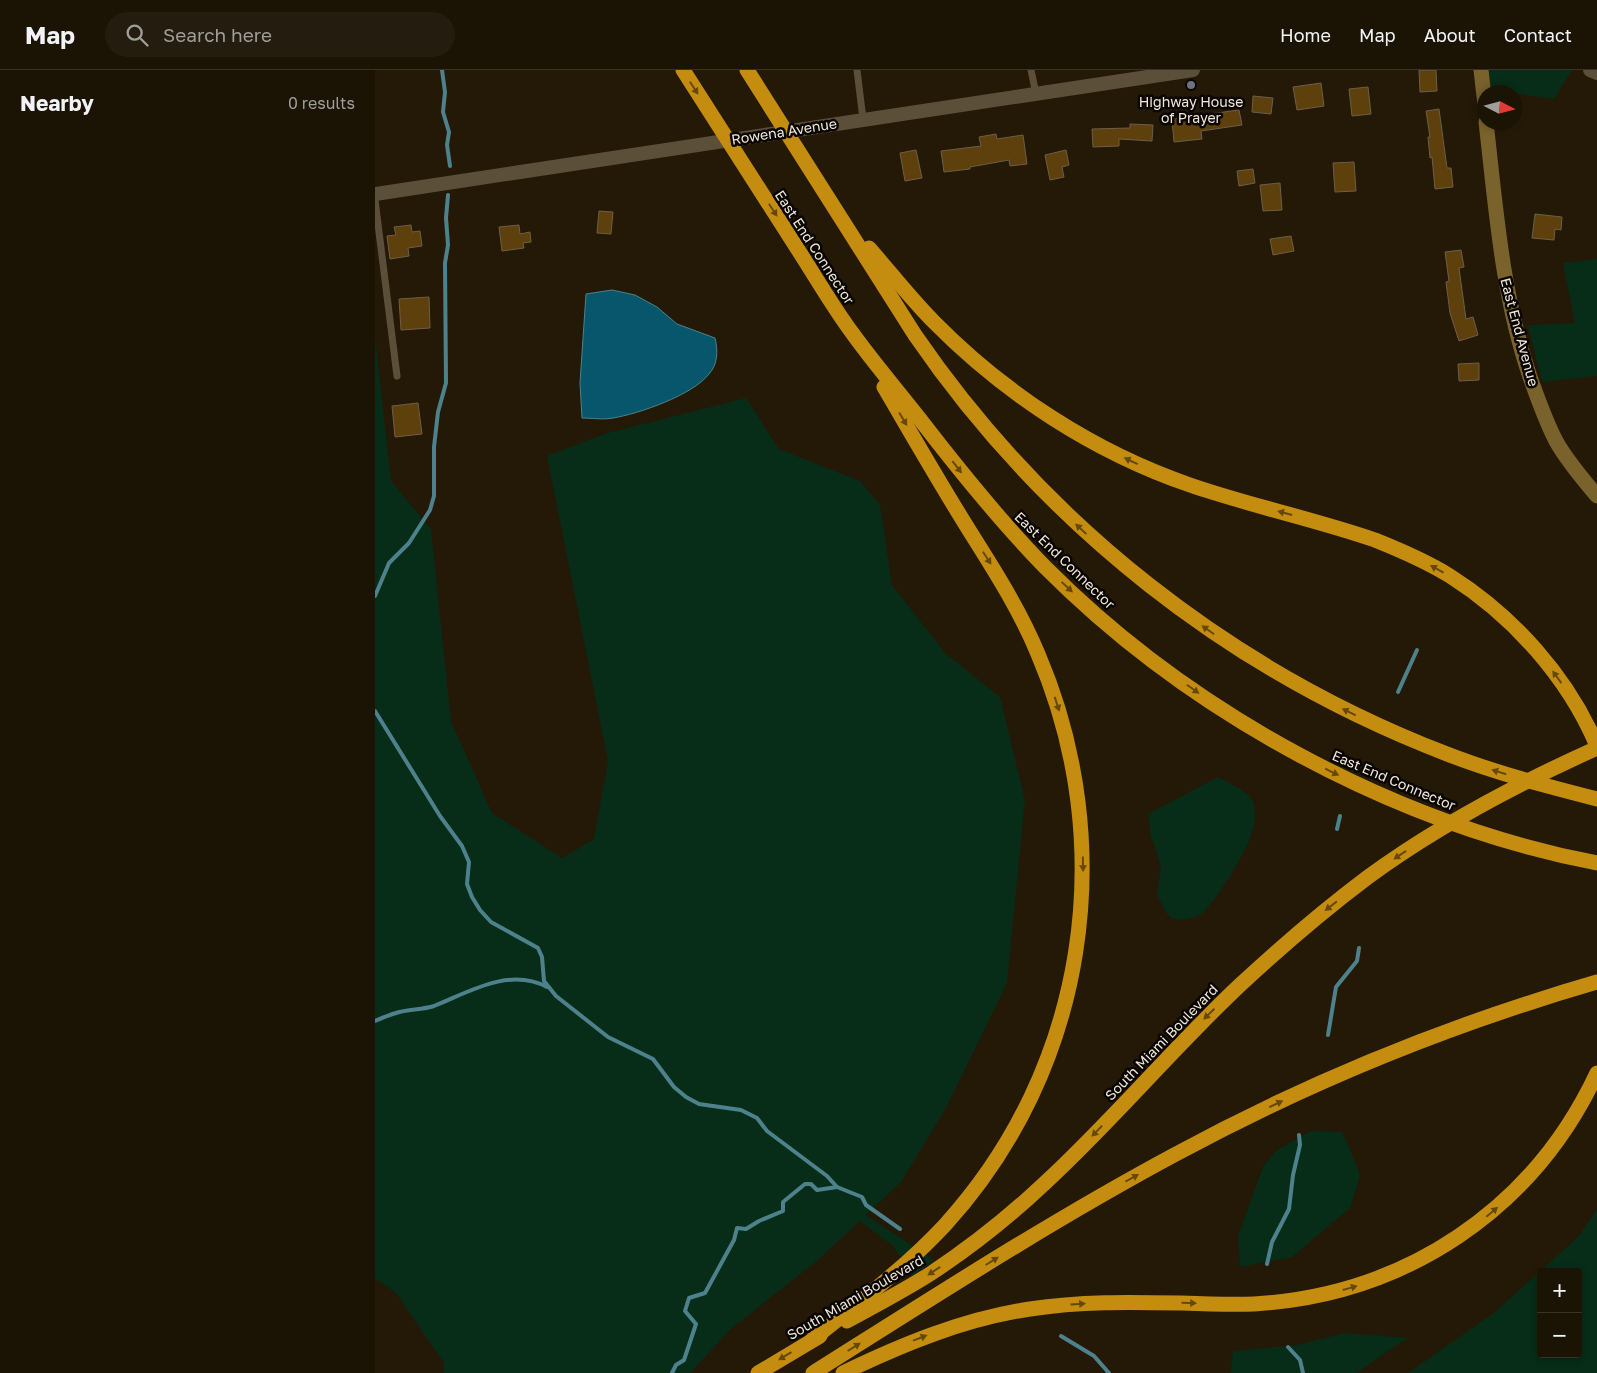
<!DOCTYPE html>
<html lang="en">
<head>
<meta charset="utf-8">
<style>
	:root { --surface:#1b1304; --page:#241c0e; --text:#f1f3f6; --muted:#a09e9a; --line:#393226 }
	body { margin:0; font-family:"Golos Text",sans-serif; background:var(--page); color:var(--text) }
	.controls { position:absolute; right:15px; bottom:15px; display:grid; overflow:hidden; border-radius:5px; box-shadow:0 2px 8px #0003 }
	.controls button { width:45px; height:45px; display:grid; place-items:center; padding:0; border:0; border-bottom:1px solid var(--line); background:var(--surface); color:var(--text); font:25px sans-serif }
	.compass { position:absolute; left:1102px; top:15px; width:45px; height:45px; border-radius:50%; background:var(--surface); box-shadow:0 2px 8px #0003; rotate:96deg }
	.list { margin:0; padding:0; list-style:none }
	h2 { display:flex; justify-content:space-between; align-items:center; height:65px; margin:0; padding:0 20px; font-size:21px }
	h2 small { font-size:16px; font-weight:400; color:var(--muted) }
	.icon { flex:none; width:28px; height:28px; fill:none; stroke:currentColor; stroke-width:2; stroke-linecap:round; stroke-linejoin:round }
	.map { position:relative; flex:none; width:1222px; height:1303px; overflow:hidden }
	header { display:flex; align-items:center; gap:30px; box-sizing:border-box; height:70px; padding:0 25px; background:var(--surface); border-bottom:1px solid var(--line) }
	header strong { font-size:24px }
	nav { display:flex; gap:28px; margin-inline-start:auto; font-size:18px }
	.search { width:350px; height:45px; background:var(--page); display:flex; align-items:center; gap:12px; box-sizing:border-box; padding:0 18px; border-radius:28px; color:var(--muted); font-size:19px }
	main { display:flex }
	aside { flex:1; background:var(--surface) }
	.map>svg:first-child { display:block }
	.green { fill:#072c18; fill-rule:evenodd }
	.water { fill:#07566c; stroke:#4d828d }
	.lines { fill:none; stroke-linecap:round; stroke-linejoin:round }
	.stream { stroke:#4d828d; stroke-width:4 }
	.building { fill:#5e400c; stroke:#6c5e4a }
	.lane { stroke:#5b4f3a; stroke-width:7 }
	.street { stroke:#5b4f3a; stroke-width:14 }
	.secondary { stroke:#7a622d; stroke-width:15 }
	.highway { stroke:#c48d10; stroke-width:15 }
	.oneway { fill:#664908 }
	.worship-dot { fill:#6b7280; stroke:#090501; stroke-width:2 }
	.labels { text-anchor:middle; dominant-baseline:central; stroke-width:5; stroke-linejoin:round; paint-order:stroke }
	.poi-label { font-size:14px; fill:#efe7db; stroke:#090501 }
	.street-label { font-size:14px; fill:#efe7db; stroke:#090501 }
</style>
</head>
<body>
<header>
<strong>Map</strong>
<div class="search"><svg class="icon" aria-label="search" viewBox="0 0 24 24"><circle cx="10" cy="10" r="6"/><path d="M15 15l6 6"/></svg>Search here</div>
<nav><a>Home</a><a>Map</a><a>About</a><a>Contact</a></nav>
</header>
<main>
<aside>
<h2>Nearby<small>0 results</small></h2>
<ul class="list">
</ul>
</aside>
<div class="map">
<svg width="1222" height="1303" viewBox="0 0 1222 1303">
	<rect width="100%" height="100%" fill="#241906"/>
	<g class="green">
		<path d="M1113,0H1197L1179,29L1116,20Z"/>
		<path d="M1222,189V306L1167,312L1153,255L1200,253L1188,193Z"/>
		<path d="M0,267L16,411L56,459L76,651L117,743L187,788L219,769L233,691L172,386L229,364L371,328L404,379L485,411L505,435L517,515L570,583L625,627L650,730L632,913L571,1038L526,1112L491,1145L559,1190L537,1206L519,1177L485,1151L442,1191L357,1258L315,1303H69V1293L21,1223L0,1208Z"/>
		<path d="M843,707C852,712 874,722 878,731C882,741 880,752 877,762C873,779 841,832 827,843C818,850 808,850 797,849L790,841L782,824L786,798L780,776L776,767L773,744Z"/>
		<path d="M936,1061L967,1062L980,1091L985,1106L975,1138L917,1187L865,1197L863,1166L888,1097L902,1080Z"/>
		<path d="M1222,1139V1303H1033L1120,1242L1203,1167ZM1166,1202H1203V1284H1166Z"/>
		<path d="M970,1263L1034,1268L1017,1278L982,1303H856L858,1281L922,1275Z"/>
	</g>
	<path class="water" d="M237,220L260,225L282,237L302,254L340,268C343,281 343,294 334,304C318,325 263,344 238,348C228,350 217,348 207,348L205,313L211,224Z"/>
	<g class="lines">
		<g class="stream">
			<path d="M67,0L70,22L68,42L74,62L72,75L75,96"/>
			<path d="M0,526L14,493L34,473L55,440L59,426V377L63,342L71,313L70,193L73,175L71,148L73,125"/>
			<path d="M1023,622L1042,580"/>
			<path d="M0,641L65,746L87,776L94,792L92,814L97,827L105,840L116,852L163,878L167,887L169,911L181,926L233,967L278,989L299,1017L311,1027L324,1034L366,1040L382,1048L392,1061L452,1106L462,1117L487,1127L491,1135L525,1159"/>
			<path d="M962,759L965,746"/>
			<path d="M0,951C7,948 14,945 21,943C33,939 47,940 59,936C94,922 134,897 172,917"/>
			<path d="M953,965L961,917L982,891L984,878"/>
			<path d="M892,1194L897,1172L914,1139L918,1105L925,1075L924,1065"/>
			<path d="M686,1266L719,1286L734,1303"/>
			<path d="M913,1277L925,1290L928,1303"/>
			<path d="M297,1303L301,1295L309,1290L321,1254L310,1241L314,1228L330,1223L359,1170L362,1158L371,1159L384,1151L408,1141V1132L430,1114H436L442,1120L462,1117"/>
		</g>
	</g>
	<g class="building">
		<path d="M1044,0H1061L1062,21L1045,22Z"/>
		<path d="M946,13L949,36L922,40L918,17Z"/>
		<path d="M993,17L996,44L977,46L974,19Z"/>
		<path d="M878,26L898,28L896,44L877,42Z"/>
		<path d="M1064,39L1072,98H1076L1078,117L1060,119L1057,87L1055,88L1053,67H1055L1051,41Z"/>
		<path d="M864,40L867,55L826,61L827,69L799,72L797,49Z"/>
		<path d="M755,54L778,55L777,71L744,69V76L718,77L717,59L755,58Z"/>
		<path d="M621,64L622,69L648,65L652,94L635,96L634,90L595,97V99L569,102L566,81L606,76L604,67Z"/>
		<path d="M541,80L547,108L530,111L525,83Z"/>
		<path d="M691,80L694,95L687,97L689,107L675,110L670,85Z"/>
		<path d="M979,92L981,121L960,122L958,93Z"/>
		<path d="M878,99L880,113L864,116L862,101Z"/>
		<path d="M905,113L907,140L888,141L885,115Z"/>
		<path d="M224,141L238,142L236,164L222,163Z"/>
		<path d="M1160,144L1187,147L1186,160L1180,159L1179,170L1157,168Z"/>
		<path d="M36,155L37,162L45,161L47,176L33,178L34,186L15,189L12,166L21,165L19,157Z"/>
		<path d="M144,155L145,164L155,162L156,172L148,173L149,178L127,181L124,157Z"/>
		<path d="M916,166L919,181L898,185L895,169Z"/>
		<path d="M1086,180L1089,197L1084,198L1091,249L1098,247L1103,265L1084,271L1075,243L1071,212L1074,211L1070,182Z"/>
		<path d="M54,227L55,258L26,260L24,229Z"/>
		<path d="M1104,293V310L1084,311L1083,294Z"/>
		<path d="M43,333L47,364L20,367L17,336Z"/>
	</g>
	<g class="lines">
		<g class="lane">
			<path d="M482,0L488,49"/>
			<path d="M656,0L661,24"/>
			<path d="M0,130L22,306"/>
		</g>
		<g class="street">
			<path d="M1215,0L1222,3"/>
			<path d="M0,124L818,0"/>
		</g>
		<g class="secondary">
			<path d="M1106,0L1110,35"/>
			<path d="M1111,52C1121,139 1127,225 1155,307C1163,329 1170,350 1181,371C1192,391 1207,408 1222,426"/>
		</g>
		<g class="highway">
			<path d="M308,0C345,58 382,116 420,175C439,204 457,236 478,264C499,293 522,320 544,348C584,400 624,450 670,497C815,643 1020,754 1222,793"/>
			<path d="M372,0L540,265C671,456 856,601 1072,684C1121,703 1171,716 1222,729"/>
			<path d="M494,178C516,203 536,229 559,252C630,324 719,382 815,415C876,436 939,449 1000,470C1025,480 1051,491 1075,506C1138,546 1193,607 1222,676"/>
			<path d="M472,1251C500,1236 528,1221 555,1204C596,1177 635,1146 671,1112C739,1049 798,978 865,915C906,877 949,840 993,807C1064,755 1142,714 1222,678"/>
			<path d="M437,1270C483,1233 530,1198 570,1155C712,999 745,776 663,584C646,543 623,506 599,468C568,419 539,368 509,317"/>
			<path d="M383,1303L445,1266"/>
			<path d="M438,1303C557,1228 676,1151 801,1084C934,1012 1077,954 1222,912"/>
			<path d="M468,1303C528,1274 589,1249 655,1239C705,1231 755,1232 806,1233C830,1234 855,1235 879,1234C1030,1225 1158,1140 1222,1003"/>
		</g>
	</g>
	<defs><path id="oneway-solid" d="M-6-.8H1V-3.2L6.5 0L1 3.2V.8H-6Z" transform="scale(1.25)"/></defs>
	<g class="oneway">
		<use href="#oneway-solid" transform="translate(319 18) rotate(57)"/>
		<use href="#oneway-solid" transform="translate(398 140) rotate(57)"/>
		<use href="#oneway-solid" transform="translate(528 349) rotate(59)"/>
		<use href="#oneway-solid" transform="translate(756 391) rotate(-155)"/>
		<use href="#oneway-solid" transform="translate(582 397) rotate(52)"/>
		<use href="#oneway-solid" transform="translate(910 443) rotate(-165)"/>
		<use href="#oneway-solid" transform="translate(706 459) rotate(-137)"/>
		<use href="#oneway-solid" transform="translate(612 488) rotate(57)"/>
		<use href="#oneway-solid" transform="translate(1062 499) rotate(-151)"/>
		<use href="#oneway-solid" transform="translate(692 517) rotate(43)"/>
		<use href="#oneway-solid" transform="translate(833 560) rotate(-145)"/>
		<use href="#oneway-solid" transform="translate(1182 607) rotate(-126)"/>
		<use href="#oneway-solid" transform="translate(818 619) rotate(35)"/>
		<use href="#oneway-solid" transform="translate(682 634) rotate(72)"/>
		<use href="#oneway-solid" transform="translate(974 642) rotate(-154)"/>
		<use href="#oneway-solid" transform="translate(957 702) rotate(26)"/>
		<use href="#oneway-solid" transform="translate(1124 702) rotate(-162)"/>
		<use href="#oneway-solid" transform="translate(1025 785) rotate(146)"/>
		<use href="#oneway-solid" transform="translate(708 794) rotate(89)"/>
		<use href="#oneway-solid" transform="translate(956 836) rotate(142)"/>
		<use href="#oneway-solid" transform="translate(834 944) rotate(136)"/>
		<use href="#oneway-solid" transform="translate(901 1034) rotate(-25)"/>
		<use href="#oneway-solid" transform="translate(722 1061) rotate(134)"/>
		<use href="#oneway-solid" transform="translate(757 1108) rotate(-29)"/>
		<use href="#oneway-solid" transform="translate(1117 1142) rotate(-40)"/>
		<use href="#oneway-solid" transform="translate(617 1191) rotate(-32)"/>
		<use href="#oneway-solid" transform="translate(559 1201) rotate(146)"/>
		<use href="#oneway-solid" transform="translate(975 1218) rotate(-16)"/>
		<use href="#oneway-solid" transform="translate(814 1233) rotate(1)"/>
		<use href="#oneway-solid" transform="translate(703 1234) rotate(-4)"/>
		<use href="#oneway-solid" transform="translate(545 1268) rotate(-21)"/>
		<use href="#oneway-solid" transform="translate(479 1277) rotate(-32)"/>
		<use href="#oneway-solid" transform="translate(410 1286) rotate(149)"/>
	</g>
	<circle class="worship-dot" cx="816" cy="15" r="5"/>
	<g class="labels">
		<g class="poi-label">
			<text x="816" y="31">Highway House<tspan x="816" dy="16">of Prayer</tspan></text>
		</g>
		<g class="street-label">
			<text transform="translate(409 61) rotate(-9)">Rowena Avenue</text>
			<text transform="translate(440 177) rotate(57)">East End Connector</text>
			<text transform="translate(1145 262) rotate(75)">East End Avenue</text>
			<text transform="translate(690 490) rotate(44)">East End Connector</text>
			<text transform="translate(1019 710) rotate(23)">East End Connector</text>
			<text transform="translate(786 972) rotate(-46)">South Miami Boulevard</text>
			<text transform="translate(480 1227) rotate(-30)">South Miami Boulevard</text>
		</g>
	</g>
</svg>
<div class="controls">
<button>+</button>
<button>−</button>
</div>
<svg class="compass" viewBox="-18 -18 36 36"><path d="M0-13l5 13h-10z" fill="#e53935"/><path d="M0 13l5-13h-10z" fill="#a09e9a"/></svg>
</div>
</main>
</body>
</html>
